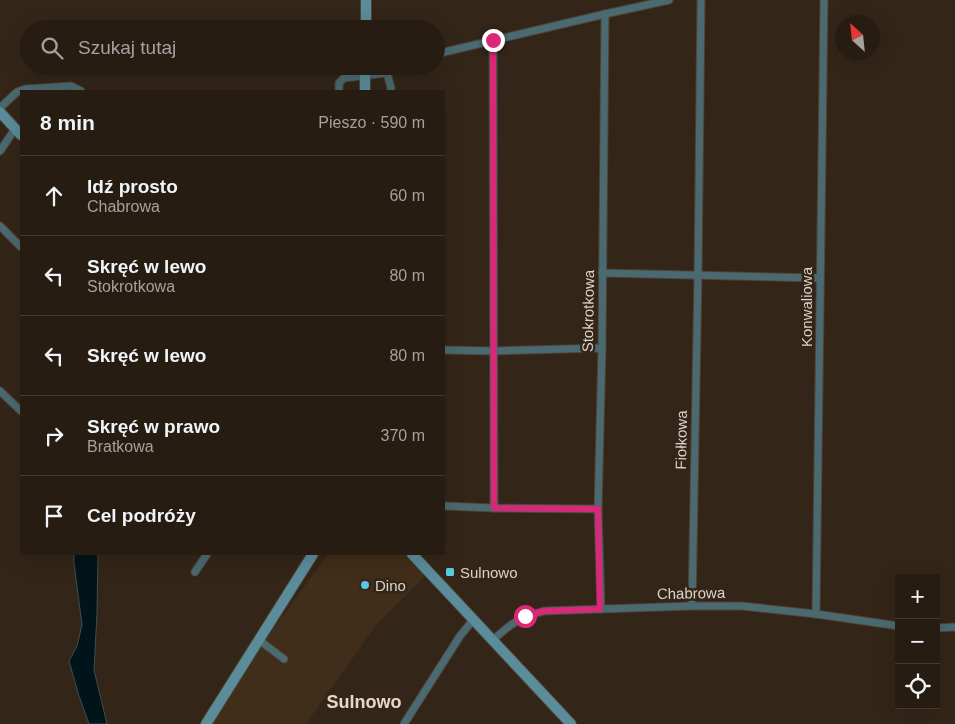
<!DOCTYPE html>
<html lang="pl">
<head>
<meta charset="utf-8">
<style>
	:root { --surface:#261c12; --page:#322920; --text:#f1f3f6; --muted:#a4a19f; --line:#423a32 }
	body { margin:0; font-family:Arial,sans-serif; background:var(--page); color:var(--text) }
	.controls { position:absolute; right:15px; bottom:15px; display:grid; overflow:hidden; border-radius:0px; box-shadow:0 5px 20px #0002 }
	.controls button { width:45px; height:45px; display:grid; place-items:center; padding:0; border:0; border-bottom:1px solid var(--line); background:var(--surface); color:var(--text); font:25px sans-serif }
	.compass { position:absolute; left:835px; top:15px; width:45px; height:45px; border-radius:50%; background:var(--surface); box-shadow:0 5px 20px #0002; rotate:333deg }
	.stop { position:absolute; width:15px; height:15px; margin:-11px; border:4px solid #db2777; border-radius:50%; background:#fff }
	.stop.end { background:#db2777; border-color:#fff; box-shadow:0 1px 5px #0008 }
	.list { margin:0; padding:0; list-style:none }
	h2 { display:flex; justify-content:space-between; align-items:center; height:65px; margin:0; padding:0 20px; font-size:21px }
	h2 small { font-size:16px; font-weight:400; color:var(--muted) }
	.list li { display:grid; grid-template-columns:32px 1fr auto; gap:15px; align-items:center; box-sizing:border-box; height:80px; padding:0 20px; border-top:1px solid var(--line) }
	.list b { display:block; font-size:19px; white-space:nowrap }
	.list p { margin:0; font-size:16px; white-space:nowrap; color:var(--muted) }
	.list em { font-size:16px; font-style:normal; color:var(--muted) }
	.icon { flex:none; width:28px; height:28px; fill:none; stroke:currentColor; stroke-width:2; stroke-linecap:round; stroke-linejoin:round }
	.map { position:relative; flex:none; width:955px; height:724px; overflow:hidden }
	.search { position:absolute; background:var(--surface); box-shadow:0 5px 20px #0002; left:20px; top:20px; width:425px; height:55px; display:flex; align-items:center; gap:12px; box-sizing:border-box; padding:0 18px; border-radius:28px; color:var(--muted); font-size:19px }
	.panel { position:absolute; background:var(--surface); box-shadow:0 5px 20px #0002; left:20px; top:90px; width:425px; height:465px; border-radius:0px }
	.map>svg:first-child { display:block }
	.built { fill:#402d1a }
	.water { fill:#00141a; stroke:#424d4f }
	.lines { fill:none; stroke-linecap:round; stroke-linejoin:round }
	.street-casing { stroke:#4e4234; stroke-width:9 }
	.secondary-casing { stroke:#4e4234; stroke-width:12 }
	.street { stroke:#4a6970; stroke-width:7 }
	.secondary { stroke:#5a8c99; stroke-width:10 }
	.route { stroke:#db2777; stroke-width:6 }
	.poi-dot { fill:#57c9e2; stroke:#332618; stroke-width:2 }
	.labels { text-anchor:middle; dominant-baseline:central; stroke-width:5; stroke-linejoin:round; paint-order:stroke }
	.street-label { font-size:15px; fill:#dcd3ca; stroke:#332618 }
	.poi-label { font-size:15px; fill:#dcd3ca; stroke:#332618; text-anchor:start }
	.quarter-label { font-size:18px; font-weight:bold; fill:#e9d7c5; stroke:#332618 }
</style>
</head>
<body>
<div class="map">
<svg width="955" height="724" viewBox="0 0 955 724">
	<rect width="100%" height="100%" fill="#332618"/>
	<path class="built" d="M328,554H403L425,576L377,624L306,724H204Z"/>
	<path class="water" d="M74,554H98L97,613L94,670L107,724H89L79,696L69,661L77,646L82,625L74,563Z"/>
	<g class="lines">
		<g class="street-casing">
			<g id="street">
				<path d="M493,40L494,508"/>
				<path d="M436,54L605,14L669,0"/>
				<path d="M387,73L391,88V91"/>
				<path d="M339,91V83L344,78L387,73L394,66"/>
				<path d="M0,108L17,92L25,89L71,86L81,91"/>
				<path d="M0,151L15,129"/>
				<path d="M0,226L21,247"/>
				<path d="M602,273L820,278"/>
				<path d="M444,350L493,351L602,348"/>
				<path d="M0,391L21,411"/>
				<path d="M444,506L494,508L598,509"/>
				<path d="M195,572L207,554"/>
				<path d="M692,606L698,275L701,0"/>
				<path d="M601,609L598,509L602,348L605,14"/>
				<path d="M816,614L824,0"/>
				<path d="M936,628L955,627"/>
				<path d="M259,640L284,659"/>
				<path d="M492,641C511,623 519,618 544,611L692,606H742L816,614L899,626"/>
				<path d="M404,724L460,636L473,620"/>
			</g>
		</g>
		<g class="secondary-casing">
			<g id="secondary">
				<path d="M366,29V0"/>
				<path d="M365,91V66"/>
				<path d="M0,112L21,135"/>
				<path d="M412,554L571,724"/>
				<path d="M206,724L313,554"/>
			</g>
		</g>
		<use href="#street" class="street"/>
		<use href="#secondary" class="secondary"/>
	</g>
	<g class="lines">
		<path class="route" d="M493,40L494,508L598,509L600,609L544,611L525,616"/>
	</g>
	<g class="poi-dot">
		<rect x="445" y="567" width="10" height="10" rx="2.5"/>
		<circle cx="365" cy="585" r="5"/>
	</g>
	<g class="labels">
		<g class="street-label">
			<text transform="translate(806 307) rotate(-90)">Konwaliowa</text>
			<text transform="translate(588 311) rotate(-89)">Stokrotkowa</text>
			<text transform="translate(681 440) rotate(-89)">Fiołkowa</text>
			<text transform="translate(691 593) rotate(-1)">Chabrowa</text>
		</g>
		<g class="poi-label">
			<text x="460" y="572">Sulnowo</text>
			<text x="375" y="585">Dino</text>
		</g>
		<g class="quarter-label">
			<text x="364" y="702">Sulnowo</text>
		</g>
	</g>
</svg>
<div class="controls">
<button>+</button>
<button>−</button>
<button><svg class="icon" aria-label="locate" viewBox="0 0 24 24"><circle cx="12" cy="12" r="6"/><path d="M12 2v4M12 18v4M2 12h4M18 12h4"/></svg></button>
</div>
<svg class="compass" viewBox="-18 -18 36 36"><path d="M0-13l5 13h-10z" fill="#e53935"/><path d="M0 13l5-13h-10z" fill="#a4a19f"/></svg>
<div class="stop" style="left:525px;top:616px"></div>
<div class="stop end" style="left:493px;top:40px"></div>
<div class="search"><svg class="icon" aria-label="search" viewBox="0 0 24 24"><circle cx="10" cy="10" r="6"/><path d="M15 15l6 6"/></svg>Szukaj tutaj</div>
<section class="panel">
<h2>8 min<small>Pieszo · 590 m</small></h2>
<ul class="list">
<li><svg class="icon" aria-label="ahead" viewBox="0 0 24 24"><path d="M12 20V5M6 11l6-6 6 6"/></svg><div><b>Idź prosto</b><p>Chabrowa</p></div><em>60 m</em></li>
<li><svg class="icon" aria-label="left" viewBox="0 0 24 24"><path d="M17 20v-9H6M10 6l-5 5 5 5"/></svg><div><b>Skręć w lewo</b><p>Stokrotkowa</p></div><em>80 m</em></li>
<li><svg class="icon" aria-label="left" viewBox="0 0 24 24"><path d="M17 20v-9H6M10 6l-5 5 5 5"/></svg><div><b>Skręć w lewo</b></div><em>80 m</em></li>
<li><svg class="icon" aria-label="right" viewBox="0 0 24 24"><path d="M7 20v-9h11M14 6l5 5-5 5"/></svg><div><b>Skręć w prawo</b><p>Bratkowa</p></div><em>370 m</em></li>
<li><svg class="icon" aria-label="arrive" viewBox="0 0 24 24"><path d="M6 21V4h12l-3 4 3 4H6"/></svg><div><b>Cel podróży</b></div></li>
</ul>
</section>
</div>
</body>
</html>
